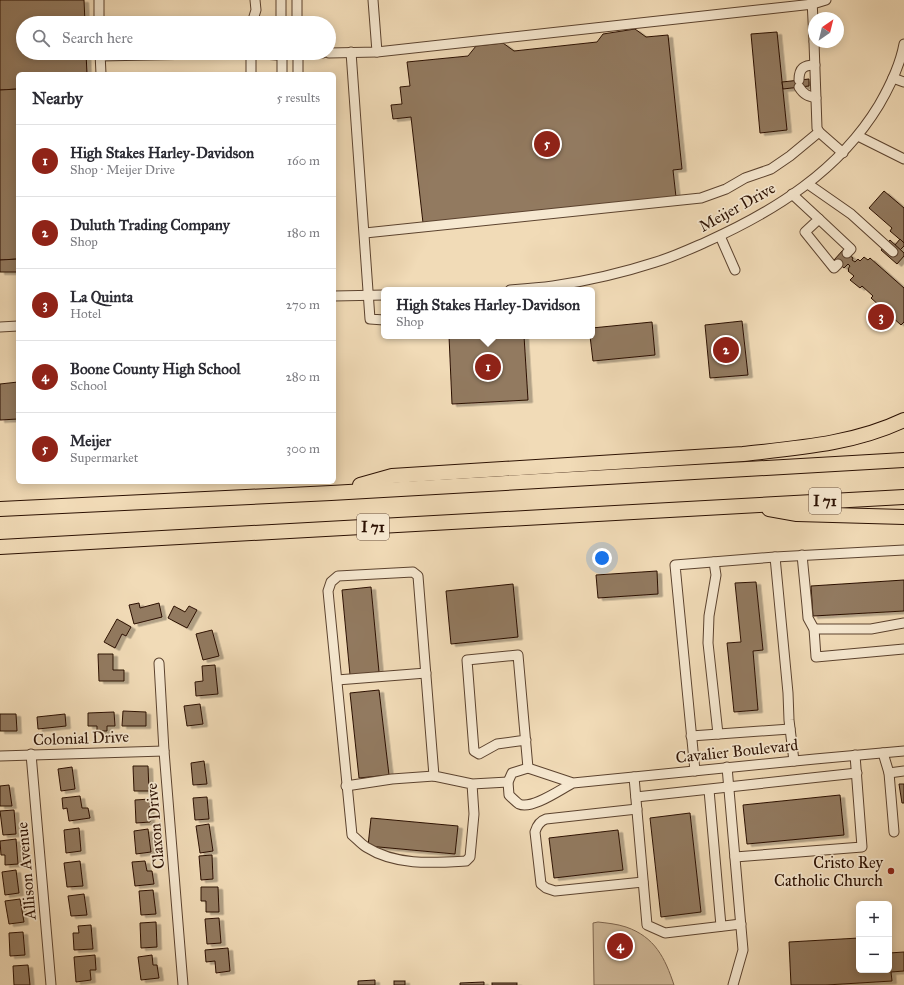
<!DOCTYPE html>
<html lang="en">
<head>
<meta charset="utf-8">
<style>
	:root { --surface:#fff; --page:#f7f7f7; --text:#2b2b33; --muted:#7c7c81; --line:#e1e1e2; --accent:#8f2418 }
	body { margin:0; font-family:"IM FELL Great Primer",serif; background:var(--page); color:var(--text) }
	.controls { position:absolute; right:12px; bottom:12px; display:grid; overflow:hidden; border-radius:6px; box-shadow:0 2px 10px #0003 }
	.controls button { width:36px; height:36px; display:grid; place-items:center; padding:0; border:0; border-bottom:1px solid var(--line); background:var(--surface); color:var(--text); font:20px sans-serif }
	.compass { position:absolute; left:808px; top:12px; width:36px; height:36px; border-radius:50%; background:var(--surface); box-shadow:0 2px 10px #0003; rotate:35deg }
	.you { position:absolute; left:602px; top:558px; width:14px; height:14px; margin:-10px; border:3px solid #fff; border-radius:50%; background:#1a73e8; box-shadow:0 0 0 6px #1a73e833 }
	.badge { display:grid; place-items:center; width:26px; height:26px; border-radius:50%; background:var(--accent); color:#fff; font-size:13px; font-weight:700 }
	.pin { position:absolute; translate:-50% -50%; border:2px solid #fff; box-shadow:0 1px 4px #0006 }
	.popup { position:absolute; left:381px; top:287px; width:214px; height:52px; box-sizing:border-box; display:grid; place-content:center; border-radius:6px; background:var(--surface); filter:drop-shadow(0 1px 3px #0005); font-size:13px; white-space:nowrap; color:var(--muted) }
	.popup b { font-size:15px; color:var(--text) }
	.popup::after { content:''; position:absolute; left:50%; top:100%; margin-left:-8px; border:8px solid transparent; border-top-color:var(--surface) }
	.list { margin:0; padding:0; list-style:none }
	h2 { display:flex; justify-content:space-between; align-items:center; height:52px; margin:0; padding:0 16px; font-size:17px }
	h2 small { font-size:13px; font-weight:400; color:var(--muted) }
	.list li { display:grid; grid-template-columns:26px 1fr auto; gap:12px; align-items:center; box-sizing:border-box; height:72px; padding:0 16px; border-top:1px solid var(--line) }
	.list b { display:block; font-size:15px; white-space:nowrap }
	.list p { margin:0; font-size:13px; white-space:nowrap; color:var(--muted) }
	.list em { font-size:13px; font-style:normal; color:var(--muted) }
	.icon { flex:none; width:22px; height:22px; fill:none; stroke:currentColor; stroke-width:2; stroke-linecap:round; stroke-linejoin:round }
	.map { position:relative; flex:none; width:904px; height:985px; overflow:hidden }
	.search { position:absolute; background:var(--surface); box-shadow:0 2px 10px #0003; left:16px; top:16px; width:320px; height:44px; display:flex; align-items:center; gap:10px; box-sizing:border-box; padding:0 14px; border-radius:22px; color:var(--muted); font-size:15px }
	.panel { position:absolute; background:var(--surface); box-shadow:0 2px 10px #0003; left:16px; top:72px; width:320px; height:412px; border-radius:6px }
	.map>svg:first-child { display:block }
	.green { fill:#cfb898; stroke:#7d644d }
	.building { fill:#927a60; stroke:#2b1002; filter:url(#shadow) }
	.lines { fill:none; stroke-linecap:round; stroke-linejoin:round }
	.minor-casing { stroke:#5c432f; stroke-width:11 }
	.highway-casing { stroke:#2b1002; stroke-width:16 }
	.minor { stroke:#f6e8d0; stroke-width:9 }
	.highway { stroke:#f1dbb7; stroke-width:14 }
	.poi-dot { fill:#8f2418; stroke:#f6e8d0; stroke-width:1.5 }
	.labels { text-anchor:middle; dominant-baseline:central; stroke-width:3.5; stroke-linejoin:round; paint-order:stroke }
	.shield { fill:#f6e8d0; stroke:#685140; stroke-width:1 }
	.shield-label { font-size:15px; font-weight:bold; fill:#2b1002 }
	.street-label { font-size:16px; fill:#2b1002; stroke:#f6e8d0 }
	.poi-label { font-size:16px; fill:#2b1002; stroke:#f6e8d0; text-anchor:end }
</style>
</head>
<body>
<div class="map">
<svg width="904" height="985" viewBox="0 0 904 985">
	<defs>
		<filter id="shadow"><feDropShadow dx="4.5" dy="2.5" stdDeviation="0" flood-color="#0004"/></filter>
	</defs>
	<rect width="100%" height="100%" fill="#f1dbb7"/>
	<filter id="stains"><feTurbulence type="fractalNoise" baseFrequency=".005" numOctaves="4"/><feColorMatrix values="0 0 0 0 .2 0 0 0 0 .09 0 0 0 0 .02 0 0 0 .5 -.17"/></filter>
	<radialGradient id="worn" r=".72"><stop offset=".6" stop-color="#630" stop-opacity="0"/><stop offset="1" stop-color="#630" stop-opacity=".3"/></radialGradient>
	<path class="green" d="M598,922C607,923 617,924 626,927C655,937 665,958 674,985H594L593,923Z"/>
	<g class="building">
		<path d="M0,0H84L85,23H23V53H86L87,74H18V89L0,90Z"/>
		<path d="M635,29L646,37L668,35L682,169L673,170L676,197L423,223L411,117L393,119L391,105L402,104L400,87L410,86L407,62L468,56L476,46L503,43L514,51L597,42L603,34Z"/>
		<path d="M777,32L787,130L760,133L751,34Z"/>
		<path d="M809,79V86L783,89L782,82Z"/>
		<path d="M18,89V259L0,260V90Z"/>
		<path d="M884,191L904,208V243L890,231L892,228L869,208Z"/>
		<path d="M900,239L904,243V246L900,250L895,245Z"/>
		<path d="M890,240L904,253V256L897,264L881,250Z"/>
		<path d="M843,250L853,258L852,260L855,262L858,259L860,261L864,257L868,260L870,258L904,288V322L901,325L891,316L893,314L883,305L881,307L871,298L873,296L862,286L860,288L850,280L854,276L848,271L849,270L848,269L850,266L848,264L844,268L834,260Z"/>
		<path d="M18,259V272H0V260Z"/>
		<path d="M742,321L748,375L710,378L705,325Z"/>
		<path d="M652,322L655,355L593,361L590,336H592V328Z"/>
		<path d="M449,336H524L528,400L452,404Z"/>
		<path d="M18,382V419L0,420V384Z"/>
		<path d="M657,571L658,594L598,598L596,575Z"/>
		<path d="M904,580V611L813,616L811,586Z"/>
		<path d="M756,582L763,650L753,651L758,710L734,712L727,643L741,642L735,583Z"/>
		<path d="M513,584L518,637L451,644L446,591Z"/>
		<path d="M371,587L379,672L350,675L342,590Z"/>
		<path d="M139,603L140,608L159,603L162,617L134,624L129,605Z"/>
		<path d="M174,606L185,612L189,606L197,610L187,628L168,618Z"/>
		<path d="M117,619L131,627L126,636L122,634L115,648L104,642Z"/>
		<path d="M212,630L219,656L203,660L196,634Z"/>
		<path d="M98,654H113V670H124V681H99Z"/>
		<path d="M215,665L218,694L196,696L195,682L203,681L202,666Z"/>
		<path d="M379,690L389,775L359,778L350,693Z"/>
		<path d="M200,704L203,724L187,726L184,706Z"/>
		<path d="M123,711L146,712V726H122Z"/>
		<path d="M114,712L115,726H107V731H97V726H88V713Z"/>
		<path d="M0,714H16L17,731H0Z"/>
		<path d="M65,714L66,726L38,729L37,717Z"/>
		<path d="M204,761L207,784L193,785L191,763Z"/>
		<path d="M133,766H148L149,791H134Z"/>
		<path d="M72,767L75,789L61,791L58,769Z"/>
		<path d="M899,784H904V803H902Z"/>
		<path d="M9,785L12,806H0V786Z"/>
		<path d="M840,795L844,835L747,844L743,805Z"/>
		<path d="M80,796L82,808H88L90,818L69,821L67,808L63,809L62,798Z"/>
		<path d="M207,797L209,819L195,820L193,798Z"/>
		<path d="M150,799V822L136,823L135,800Z"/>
		<path d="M14,810L16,834L3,835L0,811Z"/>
		<path d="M690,813L701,912L661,917L650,818Z"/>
		<path d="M371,818L458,826L455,854L368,846Z"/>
		<path d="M209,824L213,851L200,853L196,826Z"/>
		<path d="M79,828L81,851L66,853L64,830Z"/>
		<path d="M148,829L151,852L136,854L134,831Z"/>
		<path d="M618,830L623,870L554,878L549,838Z"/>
		<path d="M16,839L18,864L5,865V855H1L0,841Z"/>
		<path d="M212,855L213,879L201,880L199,856Z"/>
		<path d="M80,861L83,886L67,887L64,863Z"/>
		<path d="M145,861L147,871H152L154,884L135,886L132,862Z"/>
		<path d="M16,870L19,893L5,895L2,872Z"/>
		<path d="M201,887H218L219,912H206V901H201Z"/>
		<path d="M153,890L156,914L141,915L139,891Z"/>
		<path d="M84,894L87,915L71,916L68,896Z"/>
		<path d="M20,899L24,922L9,924L5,901Z"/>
		<path d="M219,918L221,943L207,944L205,919Z"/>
		<path d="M156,922L157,947L141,948L140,923Z"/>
		<path d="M91,925L93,949L74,950L73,933H79L78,926Z"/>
		<path d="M23,932L25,955L10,956L9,933Z"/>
		<path d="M859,938V970H889V953L904,952V971L891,972L892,981L826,985H791L789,942Z"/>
		<path d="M228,948L230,971L216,973L215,961L206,962L205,950Z"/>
		<path d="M95,955L96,970H90L91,980L76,982L74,957Z"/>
		<path d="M152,955L153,965H157L159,978L141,980L138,957Z"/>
		<path d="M28,965L30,985H14L13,966Z"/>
		<path d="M375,980V985H358V981Z"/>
		<rect x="394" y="981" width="11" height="4"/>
		<path d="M484,982V985H460V983Z"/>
		<rect x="492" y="983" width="25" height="2"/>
	</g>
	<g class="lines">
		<g class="minor-casing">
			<g id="minor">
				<path d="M99,0V23"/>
				<path d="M281,0V23"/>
				<path d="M373,0L377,52"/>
				<path d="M812,0L814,41"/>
				<path d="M252,23L256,10L255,0"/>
				<path d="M297,23V0"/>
				<path d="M351,52L370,319L384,320"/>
				<path d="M100,53L101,74"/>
				<path d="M251,53V74"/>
				<path d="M282,53V74"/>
				<path d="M298,53V74"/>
				<path d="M329,53L377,52L813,4L826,0"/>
				<path d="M100,56L251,53L276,55L323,53"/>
				<path d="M893,78L904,82"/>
				<path d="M799,80C799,68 804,65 815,65"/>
				<path d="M799,87C804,95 808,96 816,98"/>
				<path d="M819,132L843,153"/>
				<path d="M858,136L904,159"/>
				<path d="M808,184L851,214L893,252"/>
				<path d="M792,194L819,219L805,232L834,268L838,264"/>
				<path d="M819,219L851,249L847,253"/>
				<path d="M365,233L701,198L726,189L745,178L771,169L790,156L819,132L817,128L814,42"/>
				<path d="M720,236L735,270"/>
				<path d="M510,290C524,289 539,288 553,286C587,281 622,273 656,262C673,257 690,249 706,242C775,211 839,171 879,105C890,86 900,66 904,44"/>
				<path d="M334,296L384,295"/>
				<path d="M0,327L18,326"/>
				<path d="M802,555L807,606L808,618L814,629L816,657L904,649"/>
				<path d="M775,557L788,693L789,720L794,761"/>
				<path d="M714,562L716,575L709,616L708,643L718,734"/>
				<path d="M814,629H871L904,623"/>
				<path d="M159,663L164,751L183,985"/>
				<path d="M337,680L426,673"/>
				<path d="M691,736L790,729"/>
				<path d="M526,740L497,744L479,754L474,751L467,660L518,655L528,768"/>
				<path d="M883,753L889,773L894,832"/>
				<path d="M31,754L51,985"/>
				<path d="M0,756L164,751"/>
				<path d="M727,767L743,950L733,985"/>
				<path d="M695,771L675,565L775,557L904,550"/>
				<path d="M889,773L904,771"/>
				<path d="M634,777L647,925L665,933L741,924"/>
				<path d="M573,783L528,768L512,773L508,782L509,795C512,798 516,802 519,804C532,810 561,789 573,783L815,759L904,751"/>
				<path d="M472,784L434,776L418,576L413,572L338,576L331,582L328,591L352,835C357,839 361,844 366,847C396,866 433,863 466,861L470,857L474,814L472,784L508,782"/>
				<path d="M346,786L392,779L434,776"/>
				<path d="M709,790L721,926"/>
				<path d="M636,797L857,773"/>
				<path d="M637,809L546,819C540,821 537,825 535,832L541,884L546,888L555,891L643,882"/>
				<path d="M735,857L862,847L855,755"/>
			</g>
		</g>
		<g class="highway-casing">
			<g id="highway">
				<path d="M360,485L392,476L743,454C797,448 854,444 904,420"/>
				<path d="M0,509L331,493L904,460"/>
				<path d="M769,509L797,514L904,517"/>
				<path d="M0,547L904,497"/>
			</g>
		</g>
		<use href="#minor" class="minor"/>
		<use href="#highway" class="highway"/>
	</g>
	<circle class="poi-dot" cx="891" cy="871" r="4"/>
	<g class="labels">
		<g class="shield">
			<rect x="809" y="488" width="32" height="26" rx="3"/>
			<rect x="357" y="514" width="32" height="26" rx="3"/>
		</g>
		<g class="shield-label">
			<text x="825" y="501">I 71</text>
			<text x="373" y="527">I 71</text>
		</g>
		<g class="street-label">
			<text transform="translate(737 207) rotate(-29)">Meijer Drive</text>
			<text transform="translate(81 738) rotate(-2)">Colonial Drive</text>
			<text transform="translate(737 751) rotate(-6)">Cavalier Boulevard</text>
			<text transform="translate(155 826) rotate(-95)">Claxon Drive</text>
			<text transform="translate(26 871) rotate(-95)">Allison Avenue</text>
		</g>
		<g class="poi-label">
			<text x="883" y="862">Cristo Rey<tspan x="883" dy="18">Catholic Church</tspan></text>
		</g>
	</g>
	<rect width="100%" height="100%" filter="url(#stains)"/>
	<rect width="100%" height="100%" fill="url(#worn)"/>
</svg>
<div class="controls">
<button>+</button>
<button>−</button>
</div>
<svg class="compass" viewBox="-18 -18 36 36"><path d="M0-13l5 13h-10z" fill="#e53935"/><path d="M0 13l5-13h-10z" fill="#7c7c81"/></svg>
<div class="you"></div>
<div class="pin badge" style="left:488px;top:367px">1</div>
<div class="popup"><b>High Stakes Harley-Davidson</b>Shop</div>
<div class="pin badge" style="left:726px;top:350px">2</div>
<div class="pin badge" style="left:881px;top:317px">3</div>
<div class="pin badge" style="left:620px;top:946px">4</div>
<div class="pin badge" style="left:547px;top:144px">5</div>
<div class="search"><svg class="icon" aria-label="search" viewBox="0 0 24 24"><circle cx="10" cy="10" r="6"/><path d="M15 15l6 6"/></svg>Search here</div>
<section class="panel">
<h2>Nearby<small>5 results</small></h2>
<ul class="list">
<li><span class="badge">1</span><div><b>High Stakes Harley-Davidson</b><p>Shop · Meijer Drive</p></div><em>160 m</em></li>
<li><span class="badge">2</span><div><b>Duluth Trading Company</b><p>Shop</p></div><em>180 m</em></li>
<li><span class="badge">3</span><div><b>La Quinta</b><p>Hotel</p></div><em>270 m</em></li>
<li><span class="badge">4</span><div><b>Boone County High School</b><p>School</p></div><em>280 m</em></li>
<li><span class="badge">5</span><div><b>Meijer</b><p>Supermarket</p></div><em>300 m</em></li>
</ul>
</section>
</div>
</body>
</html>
